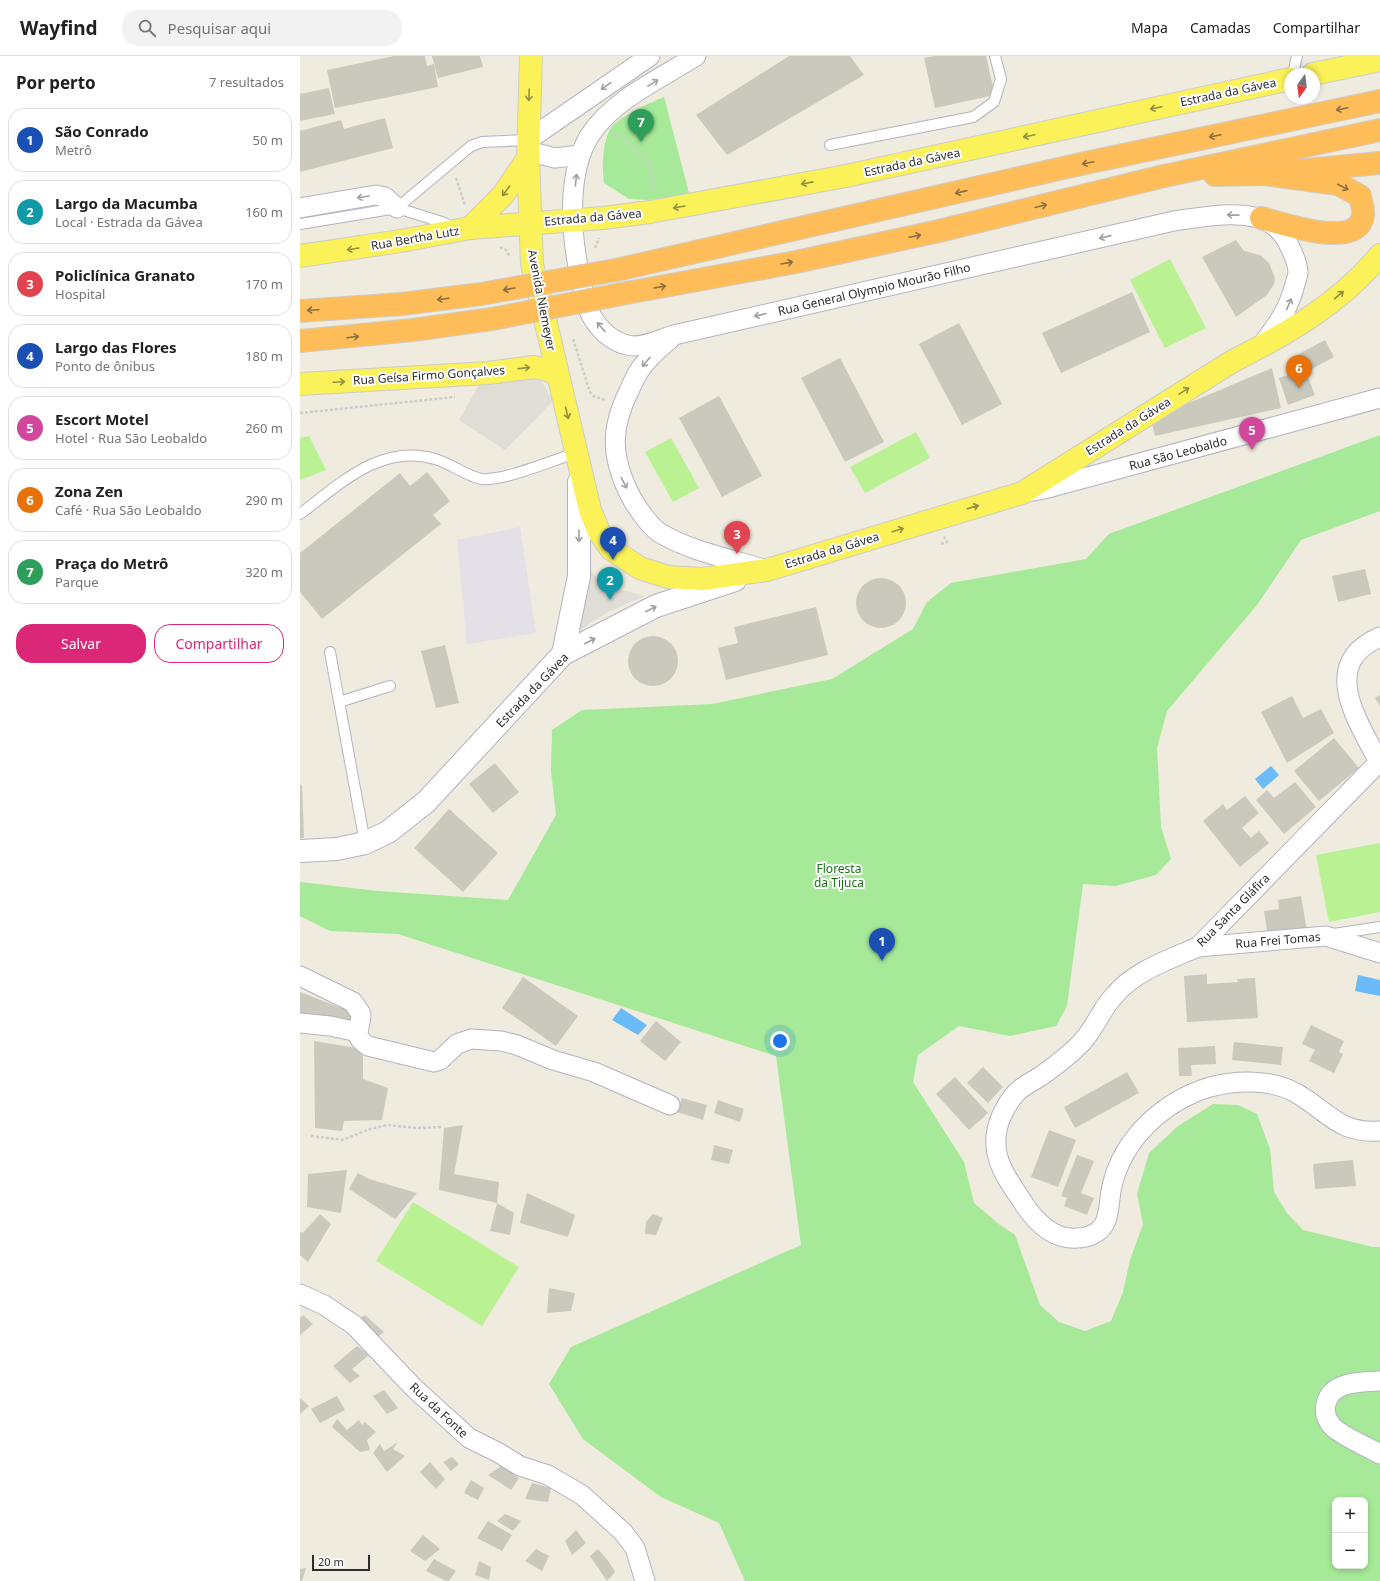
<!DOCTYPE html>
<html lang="pt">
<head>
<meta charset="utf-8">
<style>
	:root { --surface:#fff; --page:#f2f2f2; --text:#202124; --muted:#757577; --line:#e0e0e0; --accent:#db2777 }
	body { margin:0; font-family:"Noto Sans",sans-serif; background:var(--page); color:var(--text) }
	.controls { position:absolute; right:12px; bottom:12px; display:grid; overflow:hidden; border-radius:8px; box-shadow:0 2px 6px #0003 }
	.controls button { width:36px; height:36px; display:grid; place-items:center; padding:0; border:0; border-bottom:1px solid var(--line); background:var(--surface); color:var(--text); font:20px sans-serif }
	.compass { position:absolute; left:984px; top:12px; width:36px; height:36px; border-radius:50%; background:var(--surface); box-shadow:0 2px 6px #0003; rotate:194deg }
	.scale { position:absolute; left:12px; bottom:10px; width:58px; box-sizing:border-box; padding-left:4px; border:2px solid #2d2d2d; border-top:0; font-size:11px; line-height:14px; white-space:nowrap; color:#2d2d2d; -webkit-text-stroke:3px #fff; paint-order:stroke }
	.you { position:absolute; left:480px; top:985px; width:14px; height:14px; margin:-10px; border:3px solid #fff; border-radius:50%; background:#1a73e8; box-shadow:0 0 0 6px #1a73e833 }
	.badge { display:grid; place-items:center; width:26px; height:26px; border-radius:50%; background:var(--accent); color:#fff; font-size:13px; font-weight:700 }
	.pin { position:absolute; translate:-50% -33px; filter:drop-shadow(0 1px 2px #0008) }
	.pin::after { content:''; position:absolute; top:21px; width:14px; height:12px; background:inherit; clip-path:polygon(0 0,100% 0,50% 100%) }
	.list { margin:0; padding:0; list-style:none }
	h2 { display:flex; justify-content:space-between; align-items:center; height:52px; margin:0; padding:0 16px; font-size:17px }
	h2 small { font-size:13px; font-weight:400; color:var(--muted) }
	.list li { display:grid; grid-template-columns:26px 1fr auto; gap:12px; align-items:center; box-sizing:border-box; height:64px; margin:0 8px 8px; padding:0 8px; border:1px solid var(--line); border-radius:16px }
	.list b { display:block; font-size:15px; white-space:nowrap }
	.list p { margin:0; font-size:13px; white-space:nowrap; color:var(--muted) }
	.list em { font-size:13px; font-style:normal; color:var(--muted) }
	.actions { display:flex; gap:8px; padding:12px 16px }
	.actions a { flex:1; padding:9px 0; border:1px solid var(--accent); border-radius:16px; text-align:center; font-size:14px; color:var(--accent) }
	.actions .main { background:var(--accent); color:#fff }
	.icon { flex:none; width:22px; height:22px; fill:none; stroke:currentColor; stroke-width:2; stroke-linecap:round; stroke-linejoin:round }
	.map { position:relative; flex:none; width:1080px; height:1525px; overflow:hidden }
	header { display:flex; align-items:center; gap:24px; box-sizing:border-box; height:56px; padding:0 20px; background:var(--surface); border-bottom:1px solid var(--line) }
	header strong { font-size:19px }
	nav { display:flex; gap:22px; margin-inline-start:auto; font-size:14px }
	.search { width:280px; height:36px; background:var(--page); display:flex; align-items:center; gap:10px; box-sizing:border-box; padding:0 14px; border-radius:16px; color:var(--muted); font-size:15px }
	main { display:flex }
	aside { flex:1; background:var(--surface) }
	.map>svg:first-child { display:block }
	.industrial { fill:#e3e0e8 }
	.green { fill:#a6e998; fill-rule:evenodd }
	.pitch { fill:#baf193 }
	.plaza { fill:#dfddd6 }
	.water { fill:#6bbbf8 }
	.building { fill:#cbc9bd }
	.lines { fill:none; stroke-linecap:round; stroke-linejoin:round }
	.lane-casing { stroke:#b3b3c1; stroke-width:12 }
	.street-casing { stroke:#b3b3c1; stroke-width:21 }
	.secondary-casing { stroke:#b3b3c1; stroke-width:24 }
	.primary-casing { stroke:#cdcdcd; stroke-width:24 }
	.highway-casing { stroke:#cdcdcd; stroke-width:24 }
	.path { stroke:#cdcdcd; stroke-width:2.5; stroke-dasharray:3 2; stroke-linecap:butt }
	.lane { stroke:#fff; stroke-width:10 }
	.street { stroke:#fff; stroke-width:19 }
	.secondary { stroke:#fff; stroke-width:22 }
	.primary { stroke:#fbf158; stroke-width:22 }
	.highway { stroke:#ffbd5a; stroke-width:22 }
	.highway-bridge-casing { stroke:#cdcdcd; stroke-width:24; stroke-linecap:butt }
	.highway-bridge { stroke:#ffbd5a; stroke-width:22 }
	.oneway { stroke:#a0a0a0 }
	.oneway2 { stroke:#948f42 }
	.oneway3 { stroke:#8c6e41 }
	.labels { text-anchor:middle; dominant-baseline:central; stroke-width:4; stroke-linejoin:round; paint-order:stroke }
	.street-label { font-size:12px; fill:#2d2d2d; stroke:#fff }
	.park-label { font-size:12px; fill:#197215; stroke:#fff }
</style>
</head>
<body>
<header>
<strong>Wayfind</strong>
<div class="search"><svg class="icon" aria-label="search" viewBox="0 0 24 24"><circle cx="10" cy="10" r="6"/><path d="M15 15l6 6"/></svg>Pesquisar aqui</div>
<nav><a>Mapa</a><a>Camadas</a><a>Compartilhar</a></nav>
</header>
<main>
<aside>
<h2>Por perto<small>7 resultados</small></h2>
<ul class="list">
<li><span class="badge" style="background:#1a4fb4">1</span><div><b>São Conrado</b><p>Metrô</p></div><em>50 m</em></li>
<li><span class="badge" style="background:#0f9aa8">2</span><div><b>Largo da Macumba</b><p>Local · Estrada da Gávea</p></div><em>160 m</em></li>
<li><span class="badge" style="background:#e0444e">3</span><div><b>Policlínica Granato</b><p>Hospital</p></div><em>170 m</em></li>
<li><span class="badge" style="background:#1a4fb4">4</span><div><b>Largo das Flores</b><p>Ponto de ônibus</p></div><em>180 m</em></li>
<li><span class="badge" style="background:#d1479c">5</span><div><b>Escort Motel</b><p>Hotel · Rua São Leobaldo</p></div><em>260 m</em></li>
<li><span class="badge" style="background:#e8710a">6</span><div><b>Zona Zen</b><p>Café · Rua São Leobaldo</p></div><em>290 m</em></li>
<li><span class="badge" style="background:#2e9e5b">7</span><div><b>Praça do Metrô</b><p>Parque</p></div><em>320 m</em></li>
</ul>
<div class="actions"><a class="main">Salvar</a><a>Compartilhar</a></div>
</aside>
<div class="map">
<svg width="1080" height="1525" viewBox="0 0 1080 1525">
	<rect width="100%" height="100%" fill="#efebdf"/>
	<path class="industrial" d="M220,471L236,577L167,588L157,484Z"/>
	<g class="green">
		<path d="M364,41L389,137L349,144L329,143L304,127C302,111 302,91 309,75C316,61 350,47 364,41Z"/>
		<path d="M1080,379V455L1001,484L957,549L867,655L857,692L861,771L871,803L856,819L816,830L783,828L767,950L756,970L710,980L659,970L618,999L613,1026L664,1106L674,1147L700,1169L715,1179L740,1249L759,1266L785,1275L811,1265L823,1236L830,1204L843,1168L837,1138L849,1097L878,1070L913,1048L938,1049L957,1058L970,1093L974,1136L987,1157L1003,1174L1073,1191H1080V1525H445L419,1467L361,1441L283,1383L249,1328L271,1291L501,1189L476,1000L98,878L30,875L0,860V826L78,835L208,844L256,759L251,715L252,674L282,654L412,648L532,623L613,573L627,546L651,527L786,503L809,478ZM1035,1444H1065V1510H1035Z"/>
	</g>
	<g class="pitch">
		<path d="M870,203L906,272L865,292L830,224Z"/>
		<path d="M616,376L630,402L565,437L550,411Z"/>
		<path d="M9,380L26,414L0,424V382Z"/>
		<path d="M371,382L399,432L373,446L345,396Z"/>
		<path d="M1080,787V856L1029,866L1016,799Z"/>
		<path d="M113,1146L219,1211L182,1270L76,1205Z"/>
	</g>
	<g class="plaza">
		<path d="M239,321L253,345L205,394L159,364L183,322Z"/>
		<path d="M288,515H291L298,523L318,533L345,540L308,556L277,576Z"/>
	</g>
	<g class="water">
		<path d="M971,710L979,719L963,733L955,723Z"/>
		<path d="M1058,919L1080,924V940L1055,935Z"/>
		<path d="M321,952L347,969L338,979L312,964Z"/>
	</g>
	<g class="building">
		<path d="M94,0H125L127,10L134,8L138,31L35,52L27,14Z"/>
		<path d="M132,0H180L183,11L138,22Z"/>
		<path d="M489,0H550L564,19L427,99L396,59Z"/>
		<path d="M634,0H686L695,39L635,52L624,2Z"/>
		<path d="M29,32L35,58L0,65V38Z"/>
		<path d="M85,62L93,92L0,116V75L41,64L44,73Z"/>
		<path d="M936,184L944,195L960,199L969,207L975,222L974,228L967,239L936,261L902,201Z"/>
		<path d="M832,236L850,276L761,317L742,277Z"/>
		<path d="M659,267L702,348L662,369L619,288Z"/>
		<path d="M1025,284L1034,301L1006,316L1015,339L988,349L979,322L1005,313L997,299Z"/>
		<path d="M540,302L584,386L545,406L501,322Z"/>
		<path d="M972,312L981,352L855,380L851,363Z"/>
		<path d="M419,340L462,420L422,441L379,362Z"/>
		<path d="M127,416L150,445L133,459L141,468L22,563L0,536V497L100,417L110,430Z"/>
		<path d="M1065,513L1071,538L1038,546L1032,520Z"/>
		<circle cx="581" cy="547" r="25"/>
		<path d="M516,551L528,599L426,624L418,592L438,587L434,571Z"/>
		<circle cx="353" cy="605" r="25"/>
		<path d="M145,589L159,647L136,652L121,595Z"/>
		<path d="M1080,639V650L1075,642Z"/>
		<path d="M992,640L1003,662L1021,653L1034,677L987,707L961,656Z"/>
		<path d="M1034,682L1059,712L1019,745L994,715Z"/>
		<path d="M195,707L219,736L193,757L169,728Z"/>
		<path d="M995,726L1016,751L984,778L956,744L967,734L974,742Z"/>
		<path d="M0,729H2L4,782H0Z"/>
		<path d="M945,740L959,757L942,772L951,782L959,775L969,787L940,811L903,765L923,748L927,754Z"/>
		<path d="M149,753L198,797L163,836L114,792Z"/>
		<path d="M1001,840L1007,875L968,881L964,855L979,853L978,844Z"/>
		<path d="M907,918V928L938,926L937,923L955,922L958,962L887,966L884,920Z"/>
		<path d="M223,921L278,960L256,990L202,952Z"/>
		<path d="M0,936L67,962L66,977L0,971Z"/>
		<path d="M356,965L381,986L365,1005L340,985Z"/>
		<path d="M1011,969L1044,985L1039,996L1043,998L1034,1017L1009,1005L1015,994L1002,988Z"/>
		<path d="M14,985L63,993V1023L88,1032L82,1064L44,1065L42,1075L15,1072Z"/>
		<path d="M934,986L983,991L981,1009L932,1004Z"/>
		<path d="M915,990L916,1008L891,1009L892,1020H879L878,992Z"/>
		<path d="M683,1011L703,1031L688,1047L667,1027Z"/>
		<path d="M827,1016L839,1037L775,1072L764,1051Z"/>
		<path d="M655,1021L688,1057L669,1074L636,1038Z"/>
		<path d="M382,1042L407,1049L403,1064L377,1056Z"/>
		<path d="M418,1044L444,1053L440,1066L414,1057Z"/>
		<path d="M163,1069L154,1118L199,1126L197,1147L139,1134L144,1072Z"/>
		<path d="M749,1074L776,1084L758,1131L731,1121Z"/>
		<path d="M414,1089L433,1094L429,1108L411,1104Z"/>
		<path d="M777,1099L794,1105L781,1137L794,1142L787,1159L764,1150L767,1142L761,1140Z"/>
		<path d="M1053,1104L1056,1130L1015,1133L1013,1108Z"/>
		<path d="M47,1114L41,1157L7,1151L8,1118Z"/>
		<path d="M58,1117L69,1123L117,1137L95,1163L49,1133Z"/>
		<path d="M227,1137L275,1159L268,1181L220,1167Z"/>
		<path d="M197,1147L214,1157L210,1179L190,1175Z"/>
		<path d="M20,1158L31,1168L8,1206L0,1199V1176L3,1177Z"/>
		<path d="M353,1158L363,1162L356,1179L345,1178L346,1166Z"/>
		<path d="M249,1232L275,1237L271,1255L247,1257Z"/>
		<path d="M3,1259L13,1268L0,1279V1262Z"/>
		<path d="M65,1259L84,1276L69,1287L56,1265Z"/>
		<path d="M57,1290L69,1299L52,1313L60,1320L50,1327L33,1310Z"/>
		<path d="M84,1334L98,1352L87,1358L73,1340Z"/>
		<path d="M37,1340L45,1354L20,1367L11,1353Z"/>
		<path d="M0,1342L9,1350L0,1358Z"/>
		<path d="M37,1363L47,1374L59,1364L62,1369L65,1366L76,1376L67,1384L70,1394L60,1396L32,1371Z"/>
		<path d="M98,1386L93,1393L105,1400L87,1416L73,1397L80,1388L84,1395Z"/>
		<path d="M152,1401L159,1408L151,1415L143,1406Z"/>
		<path d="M130,1406L145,1423L136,1433L120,1416Z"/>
		<path d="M201,1410L219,1422L211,1434L188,1419Z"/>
		<path d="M171,1424L184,1432L178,1444L164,1437Z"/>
		<path d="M232,1427L251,1432L248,1446L225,1443Z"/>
		<path d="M205,1458L221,1465L213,1475L197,1465Z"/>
		<path d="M188,1465L212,1479L202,1495L177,1482Z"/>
		<path d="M276,1474L286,1487L272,1499L265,1485Z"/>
		<path d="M123,1479L140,1493L125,1505L110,1495Z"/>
		<path d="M236,1493L249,1500L242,1515L225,1505Z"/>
		<path d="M298,1493L309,1506L315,1516L307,1525L290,1500Z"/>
		<path d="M134,1503L156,1515L149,1525H146L126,1515Z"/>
		<path d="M179,1505L191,1511L189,1524L175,1519Z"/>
		<path d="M6,1512L2,1525H0V1513Z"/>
	</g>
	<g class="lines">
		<g class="lane-casing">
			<g id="lane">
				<path d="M993,18L997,0"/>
				<path d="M530,89L673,61L694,46L701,23L695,0"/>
				<path d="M97,152L142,166L153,172"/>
				<path d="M0,168L97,152L171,90L182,86L228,84"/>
				<path d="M0,458C40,428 81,387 135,403C150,407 168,421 182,423C204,425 253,404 276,397"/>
				<path d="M30,596L65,787"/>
				<path d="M39,646L90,630"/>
				<path d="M1034,878L1080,871"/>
			</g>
		</g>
		<g class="street-casing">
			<g id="street">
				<path d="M396,0C360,23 314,43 290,79C266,117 271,179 280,221C283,233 285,247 291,259C299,273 311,285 327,289C341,293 360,283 374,279L874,165C903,161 931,155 959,162C971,165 984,177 988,187C992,195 998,207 998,216C998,220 996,224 995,228C989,253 977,269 962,289"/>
				<path d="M228,84L350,0"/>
				<path d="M228,95L255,102L280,99"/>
				<path d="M0,152L76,139L85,141L97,152"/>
				<path d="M370,283C362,290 353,297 346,306C338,314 334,324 329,335C310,373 311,401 330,439C335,449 350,471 360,477C392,496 431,503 467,514"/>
				<path d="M727,436L744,433L1080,342"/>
				<path d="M1080,581C1018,608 1058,665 1079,706L898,891C868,904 834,915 813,941C801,954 795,972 782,986C771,998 755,1010 741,1020C733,1025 723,1030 717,1036C710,1043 705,1052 701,1061C687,1095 703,1117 722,1145C734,1164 752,1184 777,1182C786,1182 798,1178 803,1170C810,1160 809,1142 812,1130C823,1082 864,1045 910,1031C937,1024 971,1023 996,1037C1028,1055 1038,1078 1080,1075"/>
				<path d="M898,891L1026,880L1080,897"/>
				<path d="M0,920L53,946L61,958C61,974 51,979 68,990L134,1006L140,1004L157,988L171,983L201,985L217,989L253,1004L294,1016L370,1049"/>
				<path d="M0,967L30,970L58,976"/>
				<path d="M0,1238L24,1249L54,1269L113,1331L169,1382L199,1397L220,1410L248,1419L282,1439L323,1476L335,1492L345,1525"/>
				<path d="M1080,1325C1061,1326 1031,1325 1026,1348C1024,1356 1027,1364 1032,1370C1041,1380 1068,1391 1080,1398"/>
			</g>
		</g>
		<g class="secondary-casing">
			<g id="secondary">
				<path d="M263,598L279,520V426"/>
				<path d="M0,795L37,793L65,787L88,776L126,746L263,598L356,550L435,524"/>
			</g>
		</g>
		<g class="primary-casing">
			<g id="primary">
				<path d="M231,0L228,102L232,208L290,454L299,476L311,493L340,512L368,521L403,523L467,514L722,437L933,305C987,278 1042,246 1080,199"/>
				<path d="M1013,18L1080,4"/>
				<path d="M170,172L203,139L228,102"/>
				<path d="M0,200L101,185L170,172L303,162L350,156L546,120L990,23"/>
				<path d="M0,328L188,317L234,311L248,314L257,319"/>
			</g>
		</g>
		<g class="highway-casing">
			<g id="highway">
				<path d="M915,119L963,118L1080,107"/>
				<path d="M961,162C982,167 1059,195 1063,159C1064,153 1061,146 1060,140L1038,128L963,118"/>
				<path d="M316,214L776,109L1080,45"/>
				<path d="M321,238L496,206L639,175L864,120L1080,74"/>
				<path d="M0,255L102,248L181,238"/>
				<path d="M0,285L113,274L192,263"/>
			</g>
		</g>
		<g class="path">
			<path d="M314,80H322L350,108L354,135"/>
			<path d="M156,122L165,149"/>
			<path d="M200,191L206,194L210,201"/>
			<path d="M295,192L299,182"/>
			<path d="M273,283L290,336L293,340L305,344"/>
			<path d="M0,357L155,341"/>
			<path d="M641,488L647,486L644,481"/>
			<path d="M11,1080L43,1084L70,1073L87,1069L117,1072L142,1071"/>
		</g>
		<use href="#lane" class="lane"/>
		<use href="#street" class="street"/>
		<use href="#secondary" class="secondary"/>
		<use href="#primary" class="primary"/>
		<use href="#highway" class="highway"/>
		<g class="highway-bridge-casing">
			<g id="highway-bridge">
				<path d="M181,238L316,214"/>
				<path d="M192,263L321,238"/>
			</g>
		</g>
		<use href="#highway-bridge" class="highway-bridge"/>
	</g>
	<defs><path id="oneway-shaft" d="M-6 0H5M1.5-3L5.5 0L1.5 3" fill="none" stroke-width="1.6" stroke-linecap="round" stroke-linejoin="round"/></defs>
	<g class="oneway">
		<use href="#oneway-shaft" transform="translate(353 27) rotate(-32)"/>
		<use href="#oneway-shaft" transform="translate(306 30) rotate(145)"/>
		<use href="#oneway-shaft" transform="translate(276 124) rotate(-84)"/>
		<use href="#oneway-shaft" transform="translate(63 141) rotate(171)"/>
		<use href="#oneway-shaft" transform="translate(933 159) rotate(-179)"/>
		<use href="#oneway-shaft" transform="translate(805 181) rotate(167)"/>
		<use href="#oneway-shaft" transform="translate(989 248) rotate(-67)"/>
		<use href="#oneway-shaft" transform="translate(460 259) rotate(167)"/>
		<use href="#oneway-shaft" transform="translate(301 271) rotate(-131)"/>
		<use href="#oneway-shaft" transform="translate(346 306) rotate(131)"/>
		<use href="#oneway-shaft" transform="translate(324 427) rotate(63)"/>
		<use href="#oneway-shaft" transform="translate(279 480) rotate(90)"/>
		<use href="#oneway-shaft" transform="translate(351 553) rotate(-27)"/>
		<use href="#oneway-shaft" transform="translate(290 585) rotate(-27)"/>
	</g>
	<g class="oneway2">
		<use href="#oneway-shaft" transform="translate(229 39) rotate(93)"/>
		<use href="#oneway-shaft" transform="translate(856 52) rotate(168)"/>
		<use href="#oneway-shaft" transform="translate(729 80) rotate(168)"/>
		<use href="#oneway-shaft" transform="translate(507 127) rotate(169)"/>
		<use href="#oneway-shaft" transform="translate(206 135) rotate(127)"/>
		<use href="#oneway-shaft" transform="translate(379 151) rotate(170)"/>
		<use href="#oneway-shaft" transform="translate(53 193) rotate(171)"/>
		<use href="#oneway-shaft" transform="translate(1039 239) rotate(-40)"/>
		<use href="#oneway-shaft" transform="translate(224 312) rotate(-7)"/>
		<use href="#oneway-shaft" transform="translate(39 326) rotate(-3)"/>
		<use href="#oneway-shaft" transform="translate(884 335) rotate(-32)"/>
		<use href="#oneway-shaft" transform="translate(267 357) rotate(76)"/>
		<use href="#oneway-shaft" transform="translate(673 451) rotate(-16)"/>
		<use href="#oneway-shaft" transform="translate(598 474) rotate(-17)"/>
	</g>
	<g class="oneway3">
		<use href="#oneway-shaft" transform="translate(1042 53) rotate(168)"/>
		<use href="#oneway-shaft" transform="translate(915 80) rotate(168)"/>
		<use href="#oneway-shaft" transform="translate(788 107) rotate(168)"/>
		<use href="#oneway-shaft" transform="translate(1043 131) rotate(28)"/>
		<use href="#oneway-shaft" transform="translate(661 136) rotate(167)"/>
		<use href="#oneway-shaft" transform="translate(741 150) rotate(-14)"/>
		<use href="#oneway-shaft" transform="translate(615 180) rotate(-12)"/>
		<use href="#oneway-shaft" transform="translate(487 207) rotate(-10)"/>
		<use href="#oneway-shaft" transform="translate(360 231) rotate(-10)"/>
		<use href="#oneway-shaft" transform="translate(209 233) rotate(170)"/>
		<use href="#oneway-shaft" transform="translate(143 243) rotate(173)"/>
		<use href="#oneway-shaft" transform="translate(13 254) rotate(177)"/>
		<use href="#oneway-shaft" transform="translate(53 281) rotate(-7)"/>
	</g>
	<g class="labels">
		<g class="street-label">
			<text transform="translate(928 36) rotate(-12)">Estrada da Gávea</text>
			<text transform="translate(612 106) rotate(-12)">Estrada da Gávea</text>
			<text transform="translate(293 161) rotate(-5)">Estrada da Gávea</text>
			<text transform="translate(115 182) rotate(-10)">Rua Bertha Lutz</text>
			<text transform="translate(574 233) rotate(-13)">Rua General Olympio Mourão Filho</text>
			<text transform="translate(242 244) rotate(79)">Avenida Niemeyer</text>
			<text transform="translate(129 319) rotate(-4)">Rua Geísa Firmo Gonçalves</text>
			<text transform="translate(828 370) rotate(-32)">Estrada da Gávea</text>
			<text transform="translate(878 397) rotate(-15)">Rua São Leobaldo</text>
			<text transform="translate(532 494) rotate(-17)">Estrada da Gávea</text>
			<text transform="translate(232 634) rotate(-46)">Estrada da Gávea</text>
			<text transform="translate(933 854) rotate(-45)">Rua Santa Gláfira</text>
			<text transform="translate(978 884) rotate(-5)">Rua Frei Tomas</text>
			<text transform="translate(139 1354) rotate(43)">Rua da Fonte</text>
		</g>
		<g class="park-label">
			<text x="539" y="812">Floresta<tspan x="539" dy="14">da Tijuca</tspan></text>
		</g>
	</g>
</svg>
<div class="controls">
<button>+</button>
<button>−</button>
</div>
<svg class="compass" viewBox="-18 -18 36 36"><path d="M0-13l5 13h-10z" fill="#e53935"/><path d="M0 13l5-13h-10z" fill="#757577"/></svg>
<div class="scale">20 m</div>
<div class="you"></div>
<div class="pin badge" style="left:582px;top:905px;background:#1a4fb4">1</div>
<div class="pin badge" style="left:310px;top:544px;background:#0f9aa8">2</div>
<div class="pin badge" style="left:437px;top:498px;background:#e0444e">3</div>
<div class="pin badge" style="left:313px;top:504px;background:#1a4fb4">4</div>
<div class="pin badge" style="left:952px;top:394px;background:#d1479c">5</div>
<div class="pin badge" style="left:999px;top:332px;background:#e8710a">6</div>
<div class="pin badge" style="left:341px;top:86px;background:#2e9e5b">7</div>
</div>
</main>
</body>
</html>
